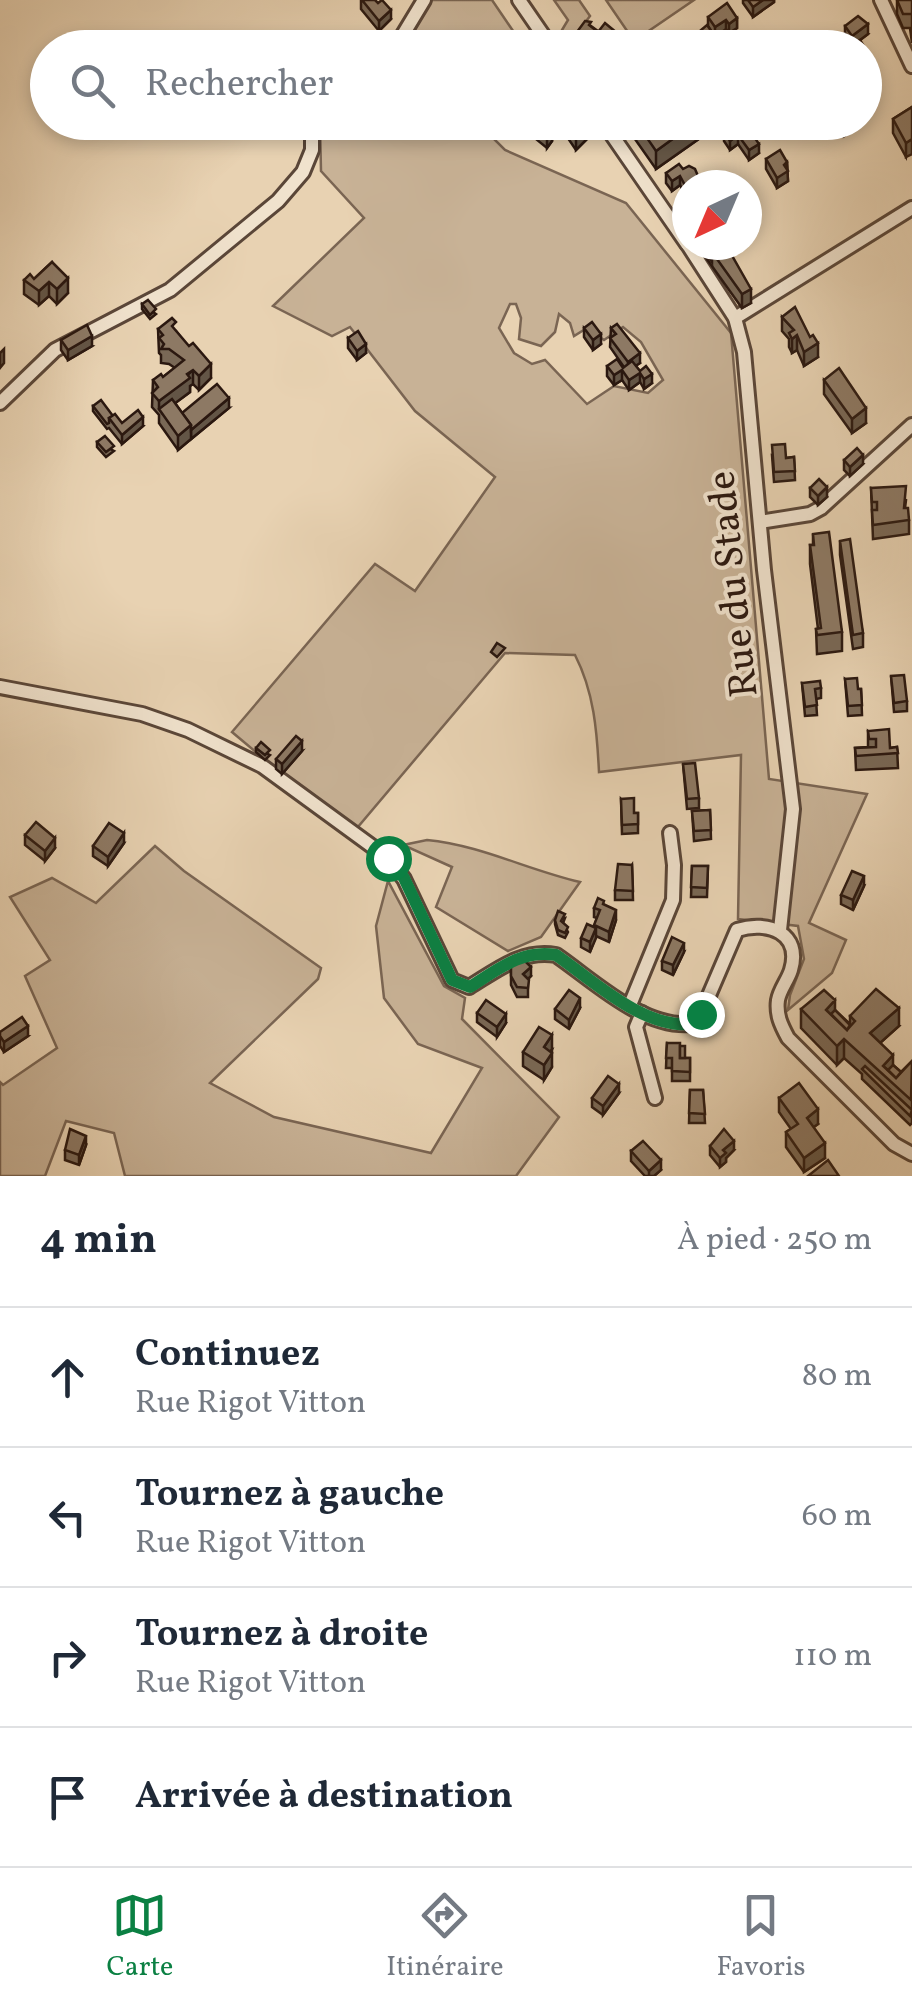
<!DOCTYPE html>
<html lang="fr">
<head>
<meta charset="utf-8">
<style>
	:root { --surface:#fff; --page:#f6f6f7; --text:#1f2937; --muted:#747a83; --line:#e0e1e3; --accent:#0b8043 }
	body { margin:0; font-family:Vollkorn,serif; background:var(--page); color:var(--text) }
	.compass { position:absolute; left:672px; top:170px; width:90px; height:90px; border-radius:50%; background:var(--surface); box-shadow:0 5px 15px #0003; rotate:224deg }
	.stop { position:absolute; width:30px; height:30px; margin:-22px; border:8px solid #0b8043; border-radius:50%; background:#fff }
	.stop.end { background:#0b8043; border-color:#fff; box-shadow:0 2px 10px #0008 }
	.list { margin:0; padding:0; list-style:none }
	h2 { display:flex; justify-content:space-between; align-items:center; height:130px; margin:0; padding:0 40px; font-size:42px }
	h2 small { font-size:32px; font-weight:400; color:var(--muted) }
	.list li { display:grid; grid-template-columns:65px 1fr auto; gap:30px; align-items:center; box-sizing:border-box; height:140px; padding:0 40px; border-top:2px solid var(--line) }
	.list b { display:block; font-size:38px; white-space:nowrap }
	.list p { margin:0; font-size:32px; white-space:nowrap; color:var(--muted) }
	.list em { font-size:32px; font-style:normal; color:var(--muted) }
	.icon { flex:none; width:55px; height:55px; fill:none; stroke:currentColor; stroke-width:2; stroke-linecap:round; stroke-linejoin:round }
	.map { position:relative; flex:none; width:912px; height:1176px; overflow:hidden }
	.search { position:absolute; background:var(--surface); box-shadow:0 5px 15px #0003; left:30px; right:30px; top:30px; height:110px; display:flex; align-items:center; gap:25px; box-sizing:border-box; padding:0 35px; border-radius:55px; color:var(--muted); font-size:38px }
	.sheet { height:690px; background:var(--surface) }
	nav { display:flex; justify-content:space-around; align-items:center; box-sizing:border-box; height:140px; border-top:2px solid var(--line); background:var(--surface); font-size:28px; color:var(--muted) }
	nav a { display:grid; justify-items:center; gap:5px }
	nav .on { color:var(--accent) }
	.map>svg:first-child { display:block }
	.green { fill:#c8b296; stroke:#7a6553; stroke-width:2.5; fill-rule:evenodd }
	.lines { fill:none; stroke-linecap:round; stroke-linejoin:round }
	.minor-casing { stroke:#5a4638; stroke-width:18 }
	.minor { stroke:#f0e2cd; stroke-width:12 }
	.wall { fill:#796856; stroke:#2b1810; stroke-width:2.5 }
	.shaded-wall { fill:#635546; stroke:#2b1810; stroke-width:2.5 }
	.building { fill:#8d7964; stroke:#2b1810; stroke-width:2.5 }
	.route { stroke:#0b8043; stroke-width:12 }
	.labels { text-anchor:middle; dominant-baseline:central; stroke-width:8; stroke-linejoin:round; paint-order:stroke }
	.street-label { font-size:40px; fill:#2b1810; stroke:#f0e2cd }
</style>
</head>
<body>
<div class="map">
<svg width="912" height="1176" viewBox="0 0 912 1176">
	<rect width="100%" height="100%" fill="#e8d2b2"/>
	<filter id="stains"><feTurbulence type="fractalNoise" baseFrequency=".002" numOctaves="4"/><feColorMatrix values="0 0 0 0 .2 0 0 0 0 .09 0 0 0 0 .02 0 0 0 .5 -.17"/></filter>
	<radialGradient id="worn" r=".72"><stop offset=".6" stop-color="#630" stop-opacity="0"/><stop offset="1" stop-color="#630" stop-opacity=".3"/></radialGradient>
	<g class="green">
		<path d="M431,0H492L524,47L405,48Z"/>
		<path d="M554,0H579L590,16L572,40L574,47H567L559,35L568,20Z"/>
		<path d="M606,0H694L634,41Z"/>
		<path d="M320,123H478L505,150L626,203L731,333L769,779L867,794L809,923L846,940L832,973L788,1010L790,995L804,959L798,926L738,919L741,755L599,772C597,731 594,692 575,655L505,653L357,828L281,773L232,732L375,564L415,591L495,477L415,411L350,327L332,336L273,306L364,218L321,171ZM510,304H516L521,318L519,339L541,346L555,332L559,314L570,323L574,336L587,328L604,340L623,327L641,342L663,380L648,393L614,386L587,404L545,360L532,364L514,353L499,328Z"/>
		<path d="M427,840C480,845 528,870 580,882L541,937L508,951L436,907L452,867L403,845Z"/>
		<path d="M155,846L184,871L321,968L318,979L210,1083L274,1117L431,1153L482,1068L418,1044L384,998L376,926L388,881L444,986L465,998L462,1019L559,1117L516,1176H125L114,1133L66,1121L45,1176H0V1082L3,1085L57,1048L25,976L50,960L10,897L52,878L96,903Z"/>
	</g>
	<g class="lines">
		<g class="minor-casing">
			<g id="minor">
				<path d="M519,0L552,48"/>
				<path d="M881,0L912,66"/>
				<path d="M395,48L424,0"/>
				<path d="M603,122L687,244"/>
				<path d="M688,245L735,318L744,352L764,570L793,809L780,930"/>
				<path d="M735,318L912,208"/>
				<path d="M0,403L55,350L170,290L278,201L303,172L312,150V122"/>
				<path d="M760,522L810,514L821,508L912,425"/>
				<path d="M0,687L142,714L188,730L262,766L388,858L404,879L452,980L469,987C497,970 522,949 556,955C594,981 643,1029 692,1024L701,1014L737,930C768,920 802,933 791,970C788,980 780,989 778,1000C776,1015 781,1025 788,1038L894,1144L912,1154"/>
				<path d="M630,1005L673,900L674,865L670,833"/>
				<path d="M642,1013L636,1027L655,1098"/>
			</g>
		</g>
		<use href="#minor" class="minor"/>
	</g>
	<g class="wall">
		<path d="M361,0L391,19L379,31L361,9Z"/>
		<path d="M743,0H774V2L753,17L743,3Z"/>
		<path d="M897,0H912V43L910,28H903L897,14Z"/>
		<path d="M708,17L737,18V28L729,33L726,29L715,37L708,26Z"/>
		<path d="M591,26L617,45L621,48H574V36Z"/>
		<path d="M845,26L868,34L860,40L872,73L845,36Z"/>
		<path d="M912,107L906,157L893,133V119Z"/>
		<path d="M557,122H588L589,137L576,150Z"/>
		<path d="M623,122H700V138L656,169Z"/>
		<path d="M835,122H855L854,129L844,136Z"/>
		<path d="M736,123L759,153L749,160L738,144L730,150L724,141V132Z"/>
		<path d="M531,126L552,141L547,148L531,135Z"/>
		<path d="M766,159L787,162L788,181L777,188L766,169Z"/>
		<path d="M683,169L698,176L706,185H687V199L680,185L672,191L666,183V173Z"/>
		<path d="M699,245H726L751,303L742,308L699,248Z"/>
		<path d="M52,262L68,293L57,304L49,296L39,305L24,294V280L34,279Z"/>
		<path d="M142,304L156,314L150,319L142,309Z"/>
		<path d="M782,317L818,357L804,366L797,350L792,353L789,347V339L782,331Z"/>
		<path d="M584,328L601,344L593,350L584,337Z"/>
		<path d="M611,328L640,363L635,366L652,383L644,389L640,382L629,390L622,380L614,385L607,376V366L624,367L610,347Z"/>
		<path d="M158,329L176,331L211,378L199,390L193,384L190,386V392L175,403L182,413L229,408L178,450L159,423V415L152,407L153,380L163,377L175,368L169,364L161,363V355L159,353Z"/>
		<path d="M348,338L366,353L357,360L348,348Z"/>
		<path d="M61,340L92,346L68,360L61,350Z"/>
		<path d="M824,380L866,423L852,433L824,394Z"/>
		<path d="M93,406L113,416L122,423L143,426L122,444L109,428L107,429L93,411Z"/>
		<path d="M97,442L114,451L106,457L97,447Z"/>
		<path d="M772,455L786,458L794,457L795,480L774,482Z"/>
		<path d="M844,460L863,464L850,476L844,470Z"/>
		<path d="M810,488L827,497L818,505L810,497Z"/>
		<path d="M871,488L906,500L905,508L909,520V534L873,539Z"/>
		<path d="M813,534L842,632V651L817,654L816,629H818L810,564V545H813Z"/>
		<path d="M840,541L863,633V647L853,649L840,555Z"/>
		<path d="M891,676L907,701V711L894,712Z"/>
		<path d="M845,679L858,689H861L862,715L848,716Z"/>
		<path d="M802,683L821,688V698L816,699L817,715L805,716Z"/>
		<path d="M868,731L890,748L897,747L898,768L856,770L855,748L868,747Z"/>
		<path d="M256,748L270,755L265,760L256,752Z"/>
		<path d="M302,751L282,774L276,769V759Z"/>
		<path d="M683,764L699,798V808L687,809Z"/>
		<path d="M621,799L634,813H638V833L622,834Z"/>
		<path d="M710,810L711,839L694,841L692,811Z"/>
		<path d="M25,835L55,848L45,861L25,845Z"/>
		<path d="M124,843L108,866L93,856V846Z"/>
		<path d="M632,865L633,900H615V890Z"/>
		<path d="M692,866H708L707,897H691Z"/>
		<path d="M864,886L853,910L841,904V895Z"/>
		<path d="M604,905L616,920L609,942L596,936L590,952L581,947V938L594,927L597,918L594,917V908Z"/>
		<path d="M565,918L563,923L568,932L565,938L558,935L555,924V920Z"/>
		<path d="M684,952L673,975L662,970V961Z"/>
		<path d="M511,964L531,976L528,979V997H517L511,985Z"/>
		<path d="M580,1008L569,1029L555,1019V1009Z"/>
		<path d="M801,1009L835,1010L850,1024V1016L899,1026L880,1043L893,1065L901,1072L912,1061V1123L910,1125L862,1079V1074L844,1058L837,1065L801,1028Z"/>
		<path d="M477,1013L506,1023L497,1037L477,1022Z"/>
		<path d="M0,1032L28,1036L4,1052L0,1046Z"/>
		<path d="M667,1043L680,1046L685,1058H690V1081H672V1068H666Z"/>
		<path d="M552,1049L550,1052L552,1067L544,1080L523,1066V1052Z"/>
		<path d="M690,1090H703L705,1123H689Z"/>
		<path d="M619,1093L603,1115L592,1107V1098Z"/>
		<path d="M779,1098L818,1124L813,1127L825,1158L804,1172L786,1147V1132L791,1129L779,1112Z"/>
		<path d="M86,1145L79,1165L65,1160V1150Z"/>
		<path d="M710,1146L734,1150L726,1158V1162L720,1167L710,1155Z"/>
		<path d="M631,1151L661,1170L654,1176H645L631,1161Z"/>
	</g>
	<g class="shaded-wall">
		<path d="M763,0H774V2L753,17V7Z"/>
		<path d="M391,10V19L379,31V21Z"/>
		<path d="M737,18V28L729,33V24Z"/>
		<path d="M726,20V29L715,37V27Z"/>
		<path d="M868,24V34L852,46V36Z"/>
		<path d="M872,59V73L864,78V64Z"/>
		<path d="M696,122H700V138L656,169V151Z"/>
		<path d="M712,122H721V123L712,130Z"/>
		<path d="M849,122H855L854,129L844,136V126Z"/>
		<path d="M589,123V137L576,150V136Z"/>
		<path d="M552,131V141L547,148V138Z"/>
		<path d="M738,135V144L730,150V141Z"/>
		<path d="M912,139V154L906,157V143Z"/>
		<path d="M759,144V153L749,160V150Z"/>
		<path d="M787,162L788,181L777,188V178L784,165Z"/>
		<path d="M680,176V185L672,191V181Z"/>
		<path d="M68,278V293L57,304V289Z"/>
		<path d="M49,282V296L39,305V291Z"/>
		<path d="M751,289V303L742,308V294Z"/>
		<path d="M601,334V344L593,350V340Z"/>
		<path d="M797,335V350L792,353V339Z"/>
		<path d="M92,336V346L68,360V350Z"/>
		<path d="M818,343V357L804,366V352Z"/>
		<path d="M366,344V353L357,360V351Z"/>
		<path d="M4,349V363L0,368V353Z"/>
		<path d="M640,353V363L628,371V362Z"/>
		<path d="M211,364V378L199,390V376Z"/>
		<path d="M193,370V384L190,386V392L162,413L159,409V401Z"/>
		<path d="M622,370V380L614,385V375Z"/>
		<path d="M640,373V382L629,390V380Z"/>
		<path d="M652,374V383L644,389V379Z"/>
		<path d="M229,398V408L191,439V430Z"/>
		<path d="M866,408V423L852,433V419Z"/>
		<path d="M143,417V426L122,444V435Z"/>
		<path d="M191,425V439L178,450V436Z"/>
		<path d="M863,455V464L850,476V467Z"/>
		<path d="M827,487V497L818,505V496Z"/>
		<path d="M302,741V751L282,774V764Z"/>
		<path d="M124,833V843L108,866V857Z"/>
		<path d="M55,838V848L45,861V851Z"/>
		<path d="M864,876V886L853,910V900Z"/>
		<path d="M616,910V920L609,942V932Z"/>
		<path d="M596,928V938L590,952V942Z"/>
		<path d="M684,943V952L673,975V965Z"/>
		<path d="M531,967V976L523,984V974Z"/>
		<path d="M580,998V1008L569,1029V1020Z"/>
		<path d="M835,1000V1019L826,1010Z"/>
		<path d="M899,1008V1026L870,1052V1033Z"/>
		<path d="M506,1014V1023L497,1037V1027Z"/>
		<path d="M28,1026V1036L4,1052V1042Z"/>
		<path d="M552,1035V1049L544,1061V1047Z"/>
		<path d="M844,1039V1058L837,1065V1046Z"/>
		<path d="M552,1053V1067L544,1080V1065Z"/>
		<path d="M893,1055V1074L883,1066Z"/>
		<path d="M619,1084V1093L603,1115V1106Z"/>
		<path d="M818,1109V1124L807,1132V1118Z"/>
		<path d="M86,1136V1145L79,1165V1155Z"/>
		<path d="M734,1141V1150L726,1158V1162L720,1167V1158L723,1150Z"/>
		<path d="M825,1143V1158L804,1172V1158Z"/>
		<path d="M661,1160V1170L654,1176H649V1171Z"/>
	</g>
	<g class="building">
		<path d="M362,0H375L378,3L382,0L391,10L379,21Z"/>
		<path d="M748,0H763L753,7Z"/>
		<path d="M897,0H912V14H903Z"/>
		<path d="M727,3L737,18L729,24L726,20L715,27L708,17Z"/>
		<path d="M858,16L868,24L852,36L845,26Z"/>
		<path d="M585,21L591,22L589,25L598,32L605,23L617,33L610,41L621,48H588L574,36Z"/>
		<path d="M707,25L719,42L712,48H694L688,41Z"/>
		<path d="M860,40L872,59L864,64V48H848Z"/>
		<path d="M912,107V139L906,143L893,119Z"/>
		<path d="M534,122H541L552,131L547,138L531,126Z"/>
		<path d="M567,122H588L589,123L576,136Z"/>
		<path d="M636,122H696L656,151Z"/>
		<path d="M736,123L742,132L748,128L759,144L749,150L738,135L730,141L724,132Z"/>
		<path d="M780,150L787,162L784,165L788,171L777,178L766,159Z"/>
		<path d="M679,164L683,169L689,166L695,169L698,176L706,180L699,185H687V189L680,176L672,181L666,173Z"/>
		<path d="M723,245H726L751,289L742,294L712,252Z"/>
		<path d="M710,247L714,251L712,252V262L705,251Z"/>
		<path d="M52,262L68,278L57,289L49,282L39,291L24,280L30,274L34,279Z"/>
		<path d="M148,300L156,309L150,315L142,304Z"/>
		<path d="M795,307L810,337L813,335L818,343L804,352L797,335L792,339L789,333L794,330L782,317Z"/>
		<path d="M172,318L176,322L172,326L189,346L193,343L211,364L199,376L193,370L187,374L190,378L159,401L152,393L158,387L153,380L161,374L163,377L184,360L169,349H161L164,344L159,338L163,335L158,329Z"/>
		<path d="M592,322L601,334L593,340L584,328Z"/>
		<path d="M617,324L640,353L628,362L610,338L616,334L611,328Z"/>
		<path d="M87,325L92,336L68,350L61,340Z"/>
		<path d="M358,331L366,344L357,351L348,338Z"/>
		<path d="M617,359L623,368L632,361L640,371L646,366L652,374L644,379L640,373L629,380L622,370L614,375L607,366Z"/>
		<path d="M839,368L866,408L852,419L824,380Z"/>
		<path d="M217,384L229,398L191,430V425L182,413Z"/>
		<path d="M172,399L191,425L178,436L159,409Z"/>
		<path d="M101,400L113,416L109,418V423L107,424L93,406Z"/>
		<path d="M138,410L143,417L122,435L109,418L115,414L122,423Z"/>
		<path d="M105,436L114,446L106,452L97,442Z"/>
		<path d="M785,444L786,458L794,457L795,471L774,472L772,445Z"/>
		<path d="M857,448L863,455L850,467L844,460Z"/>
		<path d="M819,479L827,487L818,496L810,488Z"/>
		<path d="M906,486L904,508H908L909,520L873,525L872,510H877V502H872L871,488Z"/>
		<path d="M829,532L842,632L817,635L816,629L821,628L810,545H814L813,534Z"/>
		<path d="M850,539L863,633L853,635L840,541Z"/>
		<path d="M497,643L505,648L497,657L491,652Z"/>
		<path d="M904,675L907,701L894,703L891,676Z"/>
		<path d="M857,678L858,689H861L862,705L848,706L845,679Z"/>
		<path d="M820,681L821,688L815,689L817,705L805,707L802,683Z"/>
		<path d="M889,729L890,748L897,747L898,753L856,756L855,748L876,747V739H869L868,731Z"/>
		<path d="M296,736L302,741L282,764L276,759Z"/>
		<path d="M261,742L270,750L265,755L256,748Z"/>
		<path d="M695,763L699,798L687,799L683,764Z"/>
		<path d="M634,798V813H638V824L622,825L621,799Z"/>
		<path d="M710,810L711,830L694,831L692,811Z"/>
		<path d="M36,822L55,838L45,851L25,835Z"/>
		<path d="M109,823L124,833L108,857L93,846Z"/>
		<path d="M618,864L632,865L633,891L615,890Z"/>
		<path d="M692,866H708L707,888L691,887Z"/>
		<path d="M852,871L864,876L853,900L841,895Z"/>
		<path d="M598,898L604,901L603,904L616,910L609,932L594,925L600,910L594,908Z"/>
		<path d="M558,911L565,914L561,921L568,927L565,933L558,930L555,920Z"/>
		<path d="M587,924L596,928L590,942L581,938Z"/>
		<path d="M672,937L684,943L673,965L662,961Z"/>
		<path d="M522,958L531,967L523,974L529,980L528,988L517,987L511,976V964Z"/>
		<path d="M876,989L899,1008L870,1033L893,1055L883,1066L896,1078L912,1061L911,1100L844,1039L837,1046L801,1009L824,990L835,1000L826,1010L847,1030L855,1021L850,1016Z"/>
		<path d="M569,990L580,998L569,1020L555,1009Z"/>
		<path d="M486,1000L506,1014L497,1027L477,1013Z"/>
		<path d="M835,1010L850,1025L847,1030L831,1014Z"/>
		<path d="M22,1017L28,1026L4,1042L0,1036V1032Z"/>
		<path d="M539,1027L552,1035L544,1047L552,1053L544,1065L523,1052Z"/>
		<path d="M667,1043H680V1058H690V1072L672,1071V1058H666Z"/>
		<rect x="680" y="1046" width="5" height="12"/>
		<path d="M893,1065L901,1072L896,1078L888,1070Z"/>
		<path d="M865,1066L912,1110L910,1116L862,1069Z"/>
		<path d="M608,1076L619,1084L603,1106L592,1098Z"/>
		<path d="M799,1083L818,1109L807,1118L825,1143L804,1158L786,1132L798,1124L779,1098Z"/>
		<path d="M690,1090H703L705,1114L689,1113Z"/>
		<path d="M70,1129L86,1136L79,1155L65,1150Z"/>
		<path d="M724,1129L734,1141L723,1150L726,1153L720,1158L710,1146Z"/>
		<path d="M643,1141L661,1160L649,1171L631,1151Z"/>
		<path d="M828,1160L839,1176H808Z"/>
	</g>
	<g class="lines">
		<path class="route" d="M388,858L404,878L452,980L470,987C497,970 522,949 556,955C594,981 643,1029 692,1024L701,1014"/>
	</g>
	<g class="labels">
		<g class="street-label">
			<text transform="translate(735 584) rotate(-96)">Rue du Stade</text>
		</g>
	</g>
	<rect width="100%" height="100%" filter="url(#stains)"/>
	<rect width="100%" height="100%" fill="url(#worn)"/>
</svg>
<svg class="compass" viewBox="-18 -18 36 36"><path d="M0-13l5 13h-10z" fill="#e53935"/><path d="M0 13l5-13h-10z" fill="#747a83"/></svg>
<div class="stop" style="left:388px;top:858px"></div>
<div class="stop end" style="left:701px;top:1014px"></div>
<div class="search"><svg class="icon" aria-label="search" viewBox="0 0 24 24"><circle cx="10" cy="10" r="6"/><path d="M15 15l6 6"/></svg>Rechercher</div>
</div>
<section class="sheet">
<h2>4 min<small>À pied · 250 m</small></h2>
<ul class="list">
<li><svg class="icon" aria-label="ahead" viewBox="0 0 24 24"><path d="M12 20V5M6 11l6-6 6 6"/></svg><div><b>Continuez</b><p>Rue Rigot Vitton</p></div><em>80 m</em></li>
<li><svg class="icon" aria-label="left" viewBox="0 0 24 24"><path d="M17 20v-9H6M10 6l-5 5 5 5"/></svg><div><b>Tournez à gauche</b><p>Rue Rigot Vitton</p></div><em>60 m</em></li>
<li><svg class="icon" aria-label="right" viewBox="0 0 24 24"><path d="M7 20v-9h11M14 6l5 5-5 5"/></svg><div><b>Tournez à droite</b><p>Rue Rigot Vitton</p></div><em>110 m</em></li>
<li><svg class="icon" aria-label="arrive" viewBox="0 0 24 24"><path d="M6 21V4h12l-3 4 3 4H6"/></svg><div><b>Arrivée à destination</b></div></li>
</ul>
</section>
<nav>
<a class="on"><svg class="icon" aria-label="map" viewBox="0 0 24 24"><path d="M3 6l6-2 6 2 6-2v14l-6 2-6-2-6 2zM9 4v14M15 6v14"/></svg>Carte</a>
<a><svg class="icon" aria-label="directions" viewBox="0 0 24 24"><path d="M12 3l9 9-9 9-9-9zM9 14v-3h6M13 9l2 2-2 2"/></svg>Itinéraire</a>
<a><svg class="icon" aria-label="saved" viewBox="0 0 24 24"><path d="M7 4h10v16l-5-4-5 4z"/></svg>Favoris</a>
</nav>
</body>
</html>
